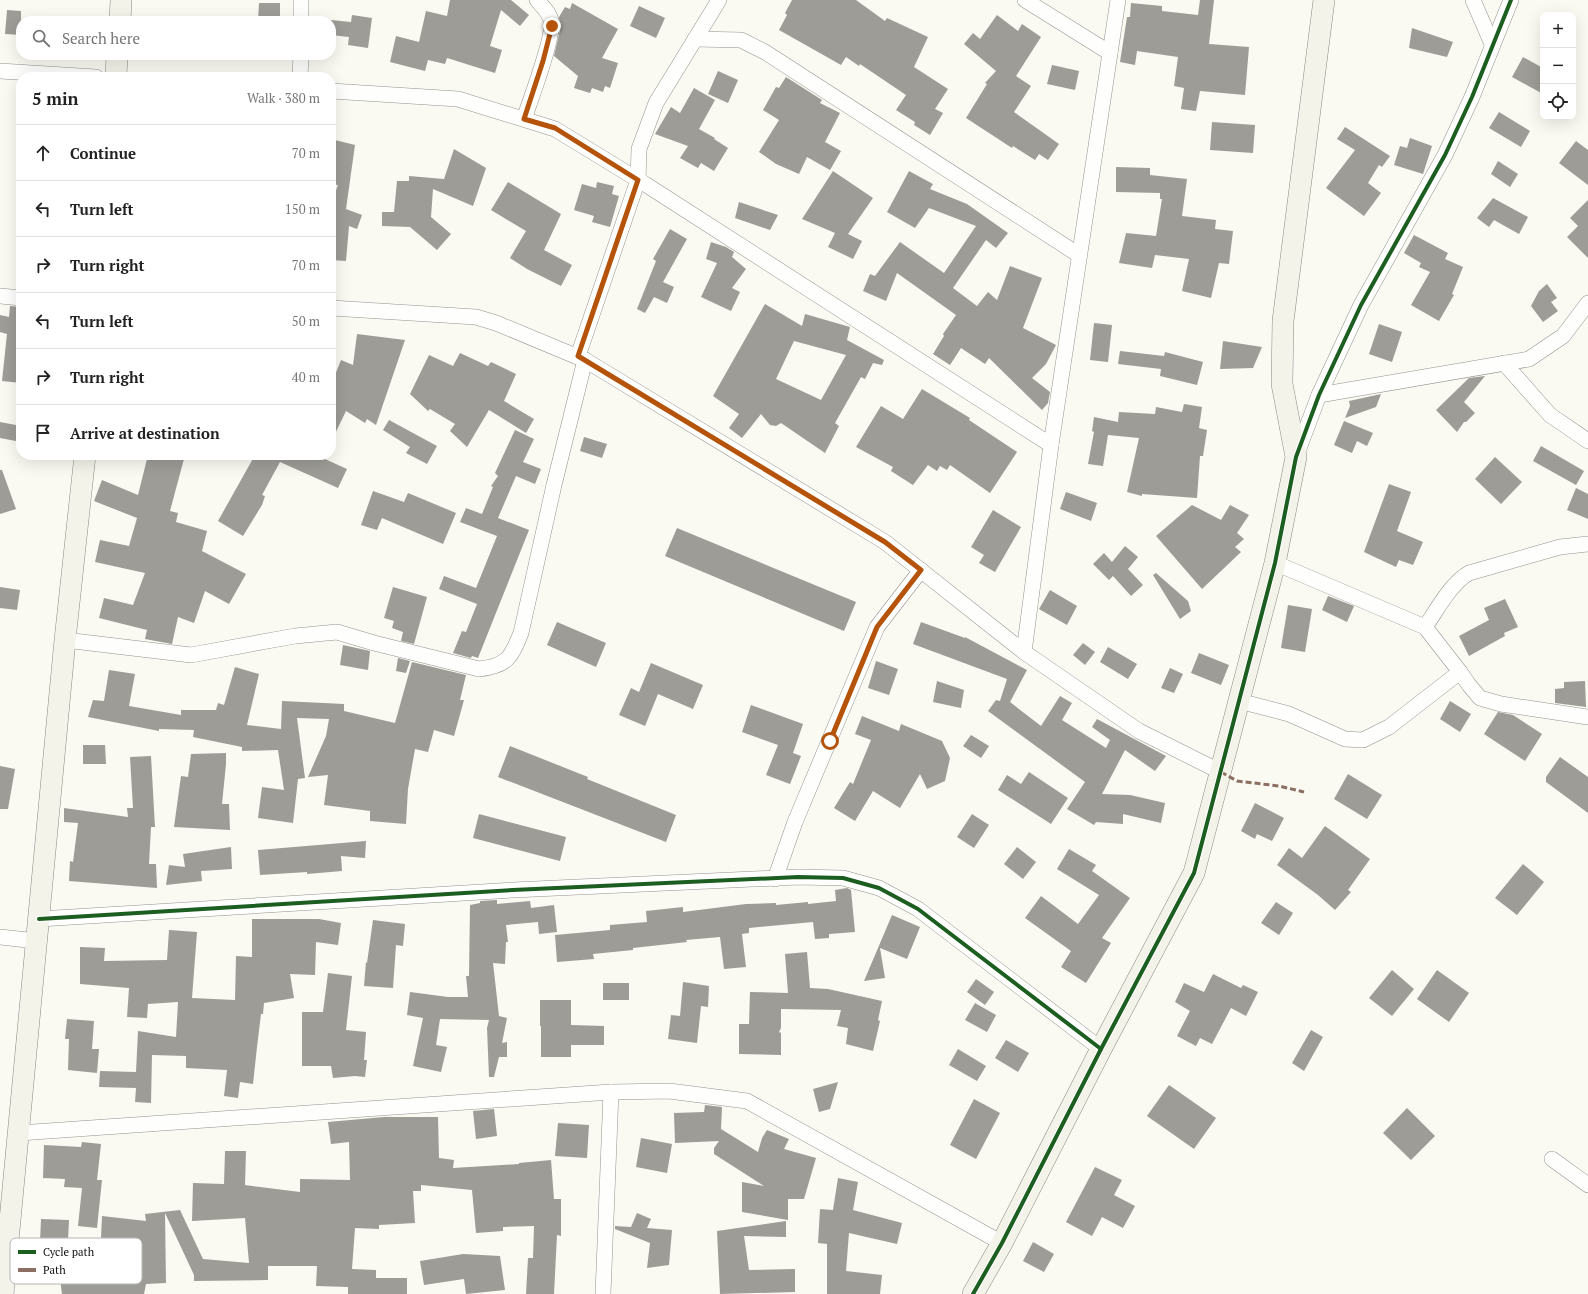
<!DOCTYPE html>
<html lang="en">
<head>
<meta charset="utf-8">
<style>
	:root { --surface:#fff; --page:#f2f2f2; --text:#222; --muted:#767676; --line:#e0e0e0 }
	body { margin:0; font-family:"PT Serif",serif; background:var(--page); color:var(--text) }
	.controls { position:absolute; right:12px; top:12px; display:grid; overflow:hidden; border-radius:8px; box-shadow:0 4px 16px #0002 }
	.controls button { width:36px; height:36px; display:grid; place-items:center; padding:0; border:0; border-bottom:1px solid var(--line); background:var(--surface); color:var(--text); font:20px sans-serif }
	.stop { position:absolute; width:12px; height:12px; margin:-9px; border:3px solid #b45309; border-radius:50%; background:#fff }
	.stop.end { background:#b45309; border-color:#fff; box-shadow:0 1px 4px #0008 }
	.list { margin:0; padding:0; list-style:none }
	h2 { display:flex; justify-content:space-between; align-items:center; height:52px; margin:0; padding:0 16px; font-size:17px }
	h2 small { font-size:13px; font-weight:400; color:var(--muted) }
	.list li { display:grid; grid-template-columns:26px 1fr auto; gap:12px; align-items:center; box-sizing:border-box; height:56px; padding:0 16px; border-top:1px solid var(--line) }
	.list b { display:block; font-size:15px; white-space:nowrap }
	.list em { font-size:13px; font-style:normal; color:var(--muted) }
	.icon { flex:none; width:22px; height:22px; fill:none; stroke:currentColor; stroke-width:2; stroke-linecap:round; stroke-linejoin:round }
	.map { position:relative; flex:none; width:1588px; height:1294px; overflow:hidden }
	.search { position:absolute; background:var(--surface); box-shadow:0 4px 16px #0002; left:16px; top:16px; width:320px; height:44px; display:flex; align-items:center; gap:10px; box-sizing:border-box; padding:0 14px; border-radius:16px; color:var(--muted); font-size:15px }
	.panel { position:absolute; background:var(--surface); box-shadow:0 4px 16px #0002; left:16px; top:72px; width:320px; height:388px; border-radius:16px }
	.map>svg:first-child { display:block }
	.building { fill:#9d9c97; fill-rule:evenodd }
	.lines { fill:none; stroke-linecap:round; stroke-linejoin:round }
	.street-casing { stroke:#939390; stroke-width:16 }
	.secondary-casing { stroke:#8a8986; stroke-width:22 }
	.street { stroke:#fefefd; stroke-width:15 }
	.secondary { stroke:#f3f3ea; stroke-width:21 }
	.quiet { stroke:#8d6e63; stroke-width:3; stroke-dasharray:6 3; stroke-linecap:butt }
	.cycleway-casing { stroke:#fff; stroke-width:6 }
	.cycleway { stroke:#1b5e20; stroke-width:4 }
	.route { stroke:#b45309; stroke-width:5 }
	.key { fill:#fff; stroke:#b6b6b6; stroke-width:1 }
	.key-label { font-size:11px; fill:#0c0c0c }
</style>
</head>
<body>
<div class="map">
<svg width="1588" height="1294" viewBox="0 0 1588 1294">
	<rect width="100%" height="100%" fill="#faf9f2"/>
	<g class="building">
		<path d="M450,0H511L529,15L520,26L501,10L490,46L502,50L495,73L447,58L445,64L428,60L425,71L390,62L396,36L419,42L426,11L447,16Z"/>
		<path d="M792,0H856L885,21L887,18L928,37L914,67L948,89L935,109L943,113L930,135L914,125L915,122L896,110L906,95L860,64L859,66L846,57L841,65L779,30L787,15L785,13Z"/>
		<path d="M1200,0H1214L1209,44L1249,47L1245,95L1200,91L1196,111L1181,109L1184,88L1174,86L1178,57L1137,51L1135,65L1120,62L1127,17H1130L1131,3L1162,6V11L1198,15Z"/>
		<path d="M259,3H280V21H258Z"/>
		<path d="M572,3L618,29L602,58L618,63L610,88L605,86L603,92L592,88L590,93L574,88L578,76L554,56L560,30L559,17L565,7L570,9Z"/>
		<path d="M639,6L665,18L656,38L630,26Z"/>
		<path d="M7,10L21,11V35L5,34Z"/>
		<path d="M352,15L372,18L368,48L348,45L349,37L331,35V20L351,22Z"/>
		<path d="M997,15L1018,31L1022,24L1041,37L1016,76L1031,86L1014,112L1059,144L1048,160L1039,154L1035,160L1013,146L1012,148L966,118L987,84L985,83L996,71L964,44L973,33L980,39Z"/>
		<path d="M1412,28L1453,42L1447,57L1409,48Z"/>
		<path d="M1523,57L1543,68V94L1512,77Z"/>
		<path d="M1052,65L1079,71L1075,90L1047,84Z"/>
		<path d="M718,71L738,80L728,103L708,94Z"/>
		<path d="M786,77L822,100L820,103L840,113L825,142L841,151L830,170L807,157L799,174L776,164L759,152L779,120L763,110L776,87L779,88Z"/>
		<path d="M694,88L715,100L699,129L715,138L714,139L728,148L714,171L701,163L698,168L680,158L688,146L655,134L671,107L680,113Z"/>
		<path d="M1499,112L1530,131L1521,147L1489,128Z"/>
		<path d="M1212,122L1255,125L1253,153L1210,150Z"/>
		<path d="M1345,127L1390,156L1382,167L1379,165L1368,183L1381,193L1364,216L1326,188L1355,150L1337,139Z"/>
		<path d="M1410,138L1432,146L1423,174L1394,165L1400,146L1407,148Z"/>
		<path d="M331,139L355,145L346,209L362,215L357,229L349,226L346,261L331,260V204L338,185L331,184Z"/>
		<path d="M1576,141L1588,150V185L1559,163Z"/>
		<path d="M454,149L486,168L473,206L433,189L431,217L451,234L437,250L410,227L382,226V212H394L397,181H409V176L444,179Z"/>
		<path d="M1498,161L1518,174L1510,187L1491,174Z"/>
		<path d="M1116,167L1150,168V175L1187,179L1182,216L1216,220L1215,229L1233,231L1229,264L1219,263L1211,298L1182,291L1189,259L1155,255L1152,268L1119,263L1126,233L1156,236L1162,199H1160V193L1116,192Z"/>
		<path d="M833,171L873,198L848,234L862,241L853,259L828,247L835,233L802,219Z"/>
		<path d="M909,171L933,184L930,189L967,204L1008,233L996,248L986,240L953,288L977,306L988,292L997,300L1010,266L1042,278L1023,328L1056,345L1046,364L1032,378L1050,392L1048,403L1042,410L989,358L985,364L961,348L950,365L933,354L944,336L943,334L956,315L897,273L886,301L863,291L870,274L875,276L900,242L944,273L976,226L929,208L915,228L887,212Z"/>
		<path d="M508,182L561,214L544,250L572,265L561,286L527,269L510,258L526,231L491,210Z"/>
		<path d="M597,182L614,186L612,194L619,196L610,227L592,222L594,216L574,210L582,184L596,188Z"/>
		<path d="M1493,198L1528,217L1519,234L1494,220L1489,227L1477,218Z"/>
		<path d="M1588,200V258L1567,237L1578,226L1570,218Z"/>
		<path d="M739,202L778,215L770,230L735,218Z"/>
		<path d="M670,229L687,239L663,282L674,287L667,303L654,297L645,313L637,309L656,261L653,259Z"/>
		<path d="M1414,235L1448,253L1445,259L1463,267L1452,294L1454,295L1439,321L1411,305L1430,272L1419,267L1421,263L1404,253Z"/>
		<path d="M711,242L726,247L734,252L732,257L746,269L732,288L740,292L731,311L701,297L717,263L706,259Z"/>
		<path d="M1547,284L1557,298L1551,302L1558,311L1543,322L1531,306L1539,291Z"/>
		<path d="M765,304L802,326L805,314L850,327L847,340L884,360L882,365L873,363L865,379L861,377L835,423L839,426L825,453L781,423L776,426L770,425L761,414L742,438L729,428L739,414L713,396ZM794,341L846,355L821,400L776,379Z"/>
		<path d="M10,306L21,307V383L2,381L7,334L0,332V315L9,317Z"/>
		<path d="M1094,323L1112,325L1108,362L1090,360Z"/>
		<path d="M1379,324L1402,332L1392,362L1369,354Z"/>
		<path d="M357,334L405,340L376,425L367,419L365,423L346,411L331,442V385L341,360L353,365Z"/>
		<path d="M1223,341L1262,347L1253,368L1220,369Z"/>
		<path d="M1120,351L1164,356L1165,352L1203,362L1197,385L1160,376L1161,369L1118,364Z"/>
		<path d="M460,353L488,366L491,362L516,374L504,401L534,419L526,433L489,410L467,447L450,431L455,424L430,409L428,411L410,394L429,355L453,366Z"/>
		<path d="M1485,376L1464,402L1475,413L1466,422H1464L1457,432L1436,410L1469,378Z"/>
		<path d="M922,389L970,418L969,420L1017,452L990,493L950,465L947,470L940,466L937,471L928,465L913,485L891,471L893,467L856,447L881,406L903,419Z"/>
		<path d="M1381,394L1376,407L1345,418L1350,406L1349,401Z"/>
		<path d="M1184,404L1202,407L1199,428L1207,430L1203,456H1200L1197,498L1142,494V496L1127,492L1139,438L1108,435L1103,466L1088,464L1094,432L1092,431L1094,417L1118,422L1119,412L1155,414L1156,407L1182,412Z"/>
		<path d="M389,420L437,446L427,464L406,453L410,447L383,430Z"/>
		<path d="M1344,421L1373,433L1367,446L1357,441L1352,453L1334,445Z"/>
		<path d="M0,422L21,426V442L0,438Z"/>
		<path d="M515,430L534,439L523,462L541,469L535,484L516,476L498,518L529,530L478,658L472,656L471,658L453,653L462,631L466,632L477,604L439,589L444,576L476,588L497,536L460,522L466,508L482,514L493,487L491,486L498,476L495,473Z"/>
		<path d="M584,437L607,444L602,458L580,451Z"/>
		<path d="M1541,446L1584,471L1576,485L1533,461Z"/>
		<path d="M148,455H185L170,511L178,513L176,522L207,531L202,551L246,574L229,604L205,591L194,623L178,617L172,644L145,639L147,630L99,618L104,598L133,605L145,573L95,562L100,540L129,546L137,518L94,501L102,480L138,495Z"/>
		<path d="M255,455H316L347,469L338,488L280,462L262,495L265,496L262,505L243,536L218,521Z"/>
		<path d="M1495,457L1522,482L1501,504L1475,479Z"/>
		<path d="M0,470H2L16,509L0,514Z"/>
		<path d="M1389,484L1411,492L1397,531L1423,542L1413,565L1399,560L1396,567L1364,552Z"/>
		<path d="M1576,488L1588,494V519L1567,510Z"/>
		<path d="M373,491L404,502L408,493L456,513L443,544L382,518L377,530L361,525Z"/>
		<path d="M1066,492L1097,503L1091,521L1060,509Z"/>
		<path d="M1192,505L1221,520L1230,505L1249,515L1237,533L1244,539L1235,547L1241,552L1202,589L1156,536Z"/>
		<path d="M993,510L1021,527L995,572L979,563L984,555L971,547Z"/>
		<path d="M677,528L856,602L844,631L665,556Z"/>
		<path d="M1125,546L1138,557L1128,569L1143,585L1131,596L1113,576L1109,580L1093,564L1104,553L1112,562Z"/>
		<path d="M1156,573L1188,601L1191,611L1180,619L1153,575Z"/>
		<path d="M0,587L20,590L17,610L0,608Z"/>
		<path d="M393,587L427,597L414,644L401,641L403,632L392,628L394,621L384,618Z"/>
		<path d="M1050,590L1077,606L1067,625L1039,609Z"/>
		<path d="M1328,596L1354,606L1347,622L1322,610Z"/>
		<path d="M1505,599L1518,627L1504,633L1505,636L1469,656L1459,636L1489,620L1484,608Z"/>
		<path d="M1288,605L1312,609L1305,652L1281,648Z"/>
		<path d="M557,622L606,643L596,667L547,645Z"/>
		<path d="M921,622L965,638V637L1027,670L1010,702L1041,726L1060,696L1072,703L1062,720L1106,748L1110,740L1092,727L1097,719L1166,756L1155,771L1125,750L1102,794L1130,795L1165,803L1161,823L1123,814V824L1096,822L1094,825L1067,809L1085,782L988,711L996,700L1000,701L1007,679L913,644Z"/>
		<path d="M1083,643L1095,652L1085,665L1073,655Z"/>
		<path d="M343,645L370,651L368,670L340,665Z"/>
		<path d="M1108,647L1137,664L1128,679L1100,662Z"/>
		<path d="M1199,653L1229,665L1221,685L1191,673Z"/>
		<path d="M398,658L410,661L406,673L396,671Z"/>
		<path d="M876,661L898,669L889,695L868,688Z"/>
		<path d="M412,662L466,675L460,700H464L454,736L434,730L428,752L415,749L408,789L406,824L370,821V811L324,805L328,775L308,777L326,736L329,719L297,718L305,778L298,779L293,823L258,818L262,787L284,790L278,750L242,751V747L193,737L194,730L159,729V731L88,717L93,700L104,701L109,670L135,674L129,706L181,715V710H216L218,703L224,705L235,667L259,674L247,725L281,729L282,701L344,704V711L395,723Z"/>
		<path d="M651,663L703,685L693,709L658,694L645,726L619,715L631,688L639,692Z"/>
		<path d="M1170,668L1183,674L1174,693L1161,688Z"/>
		<path d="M937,681L964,690L961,708L933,702Z"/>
		<path d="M1585,681L1586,707L1555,703V689L1564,688V682Z"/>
		<path d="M1450,701L1471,714L1460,732L1440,719Z"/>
		<path d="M751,705L803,724L793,753L801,756L790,784L766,775L778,745L742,732Z"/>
		<path d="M1498,712L1513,715L1542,734L1525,761L1484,734Z"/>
		<path d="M862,716L899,731L901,724L942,741L950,758L945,781L927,789L920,774L900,808L873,791L855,821L834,808L850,782L853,784L871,740L855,734Z"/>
		<path d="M971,735L989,746L981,758L963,746Z"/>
		<path d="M83,745H105L106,764H83Z"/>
		<path d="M510,746L588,777L587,779L676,815L666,842L498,777Z"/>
		<path d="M226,753V764L222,804H229L230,830L174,827L181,776L188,777L191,754Z"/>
		<path d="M151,756L155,827H151L149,864H156L157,888L69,881L70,861L73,862L78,823L64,822V808L128,817L127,808H133L130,757Z"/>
		<path d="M1560,757L1588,777V813L1546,782V777Z"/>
		<path d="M0,766L15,769L8,809H0Z"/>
		<path d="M1029,772L1068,798L1051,824L998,790L1007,775L1021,784Z"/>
		<path d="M1348,774L1382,795L1367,819L1334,799Z"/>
		<path d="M1255,803L1284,818L1272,841L1257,834L1255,839L1241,831Z"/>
		<path d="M479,814L566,837L560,861L473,838Z"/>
		<path d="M972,814L989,825L974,848L957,837Z"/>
		<path d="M1325,826L1370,859L1348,890L1351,892L1335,910L1318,895L1277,865L1289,848L1302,858Z"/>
		<path d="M366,841L365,858L341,856L342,871L307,874V872L260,875L258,850Z"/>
		<path d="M231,847L232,869L201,871L202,881L166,885L169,865L185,867L183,854Z"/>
		<path d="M1017,847L1036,862L1023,879L1004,864Z"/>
		<path d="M1069,849L1096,865L1092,871L1130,898L1102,938L1111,943L1086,983L1061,967L1071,951L1025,918L1041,896L1078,924L1099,895L1057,869Z"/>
		<path d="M1523,864L1544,882L1517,915L1495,898Z"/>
		<path d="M847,888L851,890L855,932L829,934V938L815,939L813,922L749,928V933L742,934L746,967L724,969L720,937L686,940L687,942L633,948V950L593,954L594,959L557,962L555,935L610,930V925L647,922L646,911L683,907V912L746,904L776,903V905L808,902V904L836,901L835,890Z"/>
		<path d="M497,900V904L530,901L531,908L554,905L557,932L539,934L538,922L506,925L508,942H506L505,964L493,963L499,1016L507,1018L502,1043L507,1042V1057H499L494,1077H489L487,1028L489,1020L440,1019L436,1045L447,1047L441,1072L413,1066L423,1018L407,1015L410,992L448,997H468L466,976H469L470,905L480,903V901Z"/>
		<path d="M1276,902L1293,913L1279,935L1261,923Z"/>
		<path d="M892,915L920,927L907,959L880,948L885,978L864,981Z"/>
		<path d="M252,919H319L341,923L338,945L316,942L315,975L290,974L294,998L264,1003L263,1014H261L257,1047L253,1084L240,1082L238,1098L224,1096L227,1070L186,1068V1056L152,1055L151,1103L135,1102L136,1088L99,1087L100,1071L136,1072L138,1031L176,1037L178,1002L148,1004L147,1018L127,1017L129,988L80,984V947L105,948L104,961L167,960L169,930L197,932L192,998L235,1000L236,956L252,957Z"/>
		<path d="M373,920L405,924L403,946L396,945L393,988L364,986L366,962L367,963Z"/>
		<path d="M807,952L810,988L828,989L882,1001L878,1020L880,1021L873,1051L846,1044L848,1028L837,1026L841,1010L781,1009V1028L779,1032L781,1033V1055L739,1054V1024H749L750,992L788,993L785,954Z"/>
		<path d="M1392,970L1414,989L1392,1016L1369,998Z"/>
		<path d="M1437,970L1469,993L1449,1022L1417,999Z"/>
		<path d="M328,973L352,976L346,1030L366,1032L364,1060H367L365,1077L355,1076L333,1078L331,1066H302V1012H323Z"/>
		<path d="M1213,974L1241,988L1243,985L1258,992L1246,1016L1231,1008L1212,1044L1200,1038L1196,1046L1177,1036L1190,1011L1175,1002L1184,983L1204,992Z"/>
		<path d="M976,979L994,992L985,1005L967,992Z"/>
		<path d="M683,982L709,986L708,1007L701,1006L697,1043L668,1039L671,1015L680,1016Z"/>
		<rect x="603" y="983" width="26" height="17"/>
		<path d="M540,1000H571V1025L604,1026V1045H571V1057H541V1026H540Z"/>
		<path d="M975,1003L996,1015L987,1032L965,1020Z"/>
		<path d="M67,1019L94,1021L92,1049H99L97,1073L68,1070L69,1039H65Z"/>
		<path d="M1311,1030L1323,1037L1304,1071L1292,1063Z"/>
		<path d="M1006,1040L1029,1053L1018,1072L995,1058Z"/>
		<path d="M958,1049L986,1066L977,1081L949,1065Z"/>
		<path d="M838,1082L830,1109L819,1112L813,1089Z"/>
		<path d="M1169,1085L1216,1118L1194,1149L1147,1116Z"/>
		<path d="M974,1099L1000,1113L976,1159L950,1145Z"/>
		<path d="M705,1105L722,1107L721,1129L758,1152L762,1138L767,1130L789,1139L784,1149L816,1158L804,1199H788V1220L742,1212V1182L764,1186L714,1154V1148L719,1141L675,1143L674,1113L704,1112Z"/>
		<path d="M1407,1108L1435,1136L1411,1160L1383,1133Z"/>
		<path d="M494,1109L497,1136L476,1139L473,1111Z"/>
		<path d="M384,1117H438L439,1158L454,1160L453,1168L519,1164V1163L551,1160L554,1199H561V1236L557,1235L554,1294H526L528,1258H533L534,1226L503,1227V1231L476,1233L472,1190L421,1185V1191H413L415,1223L379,1225V1229L355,1228L352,1269L376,1270V1278H407V1294H348V1287L316,1286L317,1266H268V1280L194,1281V1275L165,1213L166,1283L146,1284L144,1294H62L60,1279L100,1280L104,1238H101L102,1216L146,1221L145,1214L180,1210L203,1259L249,1263L245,1218L192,1221L193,1183L224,1184L225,1151H246L245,1185L300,1192V1179L350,1180L349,1142L331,1144L328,1122Z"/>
		<path d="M558,1123L589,1125L587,1158L555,1156Z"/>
		<path d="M641,1138L672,1144L667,1173L636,1167Z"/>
		<path d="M82,1142L101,1144L97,1180H102L97,1228L78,1226L82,1188L64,1187L65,1179L43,1178L44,1145L81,1147Z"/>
		<path d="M1095,1167L1122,1180L1114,1195L1135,1206L1123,1228L1102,1217L1092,1236L1066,1222Z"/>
		<path d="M838,1178L858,1182L853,1210L902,1223L897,1244L849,1233L846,1271L882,1275L880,1294H827V1244L818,1243L820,1209L833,1210Z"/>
		<path d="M637,1213L651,1219L647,1228L672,1230L669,1265L647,1268L650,1243L615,1229V1226L631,1227Z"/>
		<path d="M41,1219L69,1220L67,1262L70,1261V1279H44V1242H40Z"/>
		<path d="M786,1221V1237L744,1236L749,1270L795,1269V1292L720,1294L717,1231Z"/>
		<path d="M1033,1242L1054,1254L1044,1272L1023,1261Z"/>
		<path d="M463,1254L500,1256L505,1290L466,1294L464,1279L424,1285L420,1261Z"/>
	</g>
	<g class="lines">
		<g class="street-casing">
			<g id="street">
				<path d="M1025,0L1110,53"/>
				<path d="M1473,0L1492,44"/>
				<path d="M301,21V0"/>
				<path d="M695,39L741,40L765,52L1079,255"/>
				<path d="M0,71L96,77"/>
				<path d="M300,77L301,55"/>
				<path d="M331,91L458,99L555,129L645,184L1051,445"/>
				<path d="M524,119C530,101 555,35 551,21C550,13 542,6 537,0"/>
				<path d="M0,296L21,298"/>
				<path d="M331,308L476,317L496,323L585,360L885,542L1024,652L1139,731L1221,772"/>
				<path d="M578,356L638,180L639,149L656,103L719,0"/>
				<path d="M1504,363L1550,415L1588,441"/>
				<path d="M1319,395L1529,359L1563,336L1588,303"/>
				<path d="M1296,456L1319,395L1361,305L1445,155L1472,97L1511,0"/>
				<path d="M1275,563L1425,627L1460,672L1469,685L1480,698L1501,704L1588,717"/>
				<path d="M1425,627C1437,610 1451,583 1469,573L1560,547L1588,544"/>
				<path d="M65,640L191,655L295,636L337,632L374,643L479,669C507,666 511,658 521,633L554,485L585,360"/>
				<path d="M1024,652L1051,445L1118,0"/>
				<path d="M1239,701L1289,714L1345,739L1363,740L1389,727L1460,672"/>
				<path d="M775,879L795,822L877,627L921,570"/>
				<path d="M39,919L513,890L798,877L843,878L879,888L918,909L1101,1049"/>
				<path d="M0,937L36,941"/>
				<path d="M19,1133L611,1092L669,1091L747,1101L1002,1243"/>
				<path d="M1552,1159L1588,1185"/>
				<path d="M603,1294L611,1092"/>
			</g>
		</g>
		<g class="secondary-casing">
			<g id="secondary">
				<path d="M120,21L121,0"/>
				<path d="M116,77L117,55"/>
				<path d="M3,1294L65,640L85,455"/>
				<path d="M973,1294L1002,1243L1101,1049L1194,873L1275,563L1296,457L1282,384L1283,321L1324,0"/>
			</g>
		</g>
		<use href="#street" class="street"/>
		<use href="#secondary" class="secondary"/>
		<path class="quiet" d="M1221,772L1237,781L1279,786L1304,792"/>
		<g class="cycleway-casing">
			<g id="cycleway">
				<path d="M39,919L513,890L798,877L843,878L879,888L918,909L1101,1049"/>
				<path d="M973,1294L1002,1243L1101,1049L1194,873L1275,563L1296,457L1319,395L1361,305L1445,155L1472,97L1511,0"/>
			</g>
		</g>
		<use href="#cycleway" class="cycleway"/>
	</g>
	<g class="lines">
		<path class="route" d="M552,26L543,61L524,119L555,128L638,180L578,356L885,542L921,570L877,627L830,741"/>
	</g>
	<rect x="10" y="1238" width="132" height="46" rx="6" class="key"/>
	<rect x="18" y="1250" width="18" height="4" fill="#1b5e20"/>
	<rect x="18" y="1268" width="18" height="4" fill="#8d6e63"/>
	<g class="key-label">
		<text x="43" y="1256">Cycle path</text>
		<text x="43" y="1274">Path</text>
	</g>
</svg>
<div class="controls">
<button>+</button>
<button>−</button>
<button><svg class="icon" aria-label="locate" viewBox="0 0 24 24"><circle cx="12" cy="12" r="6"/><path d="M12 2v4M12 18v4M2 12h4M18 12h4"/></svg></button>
</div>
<div class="stop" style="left:830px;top:741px"></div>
<div class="stop end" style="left:552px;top:26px"></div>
<div class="search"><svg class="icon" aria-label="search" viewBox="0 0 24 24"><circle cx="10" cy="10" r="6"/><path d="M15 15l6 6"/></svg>Search here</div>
<section class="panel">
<h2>5 min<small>Walk · 380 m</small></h2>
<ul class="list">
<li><svg class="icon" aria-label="ahead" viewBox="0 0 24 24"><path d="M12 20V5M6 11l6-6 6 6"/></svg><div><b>Continue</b></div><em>70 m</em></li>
<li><svg class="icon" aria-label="left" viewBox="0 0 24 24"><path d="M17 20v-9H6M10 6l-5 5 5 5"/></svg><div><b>Turn left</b></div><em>150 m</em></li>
<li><svg class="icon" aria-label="right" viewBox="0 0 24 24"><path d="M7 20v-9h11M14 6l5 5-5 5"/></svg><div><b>Turn right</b></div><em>70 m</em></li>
<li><svg class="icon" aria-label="left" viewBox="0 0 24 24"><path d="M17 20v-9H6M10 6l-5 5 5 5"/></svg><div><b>Turn left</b></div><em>50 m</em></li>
<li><svg class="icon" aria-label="right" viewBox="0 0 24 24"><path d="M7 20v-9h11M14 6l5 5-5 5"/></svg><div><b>Turn right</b></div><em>40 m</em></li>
<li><svg class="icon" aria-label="arrive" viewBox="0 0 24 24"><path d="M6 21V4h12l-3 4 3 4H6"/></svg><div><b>Arrive at destination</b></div></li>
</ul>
</section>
</div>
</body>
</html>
